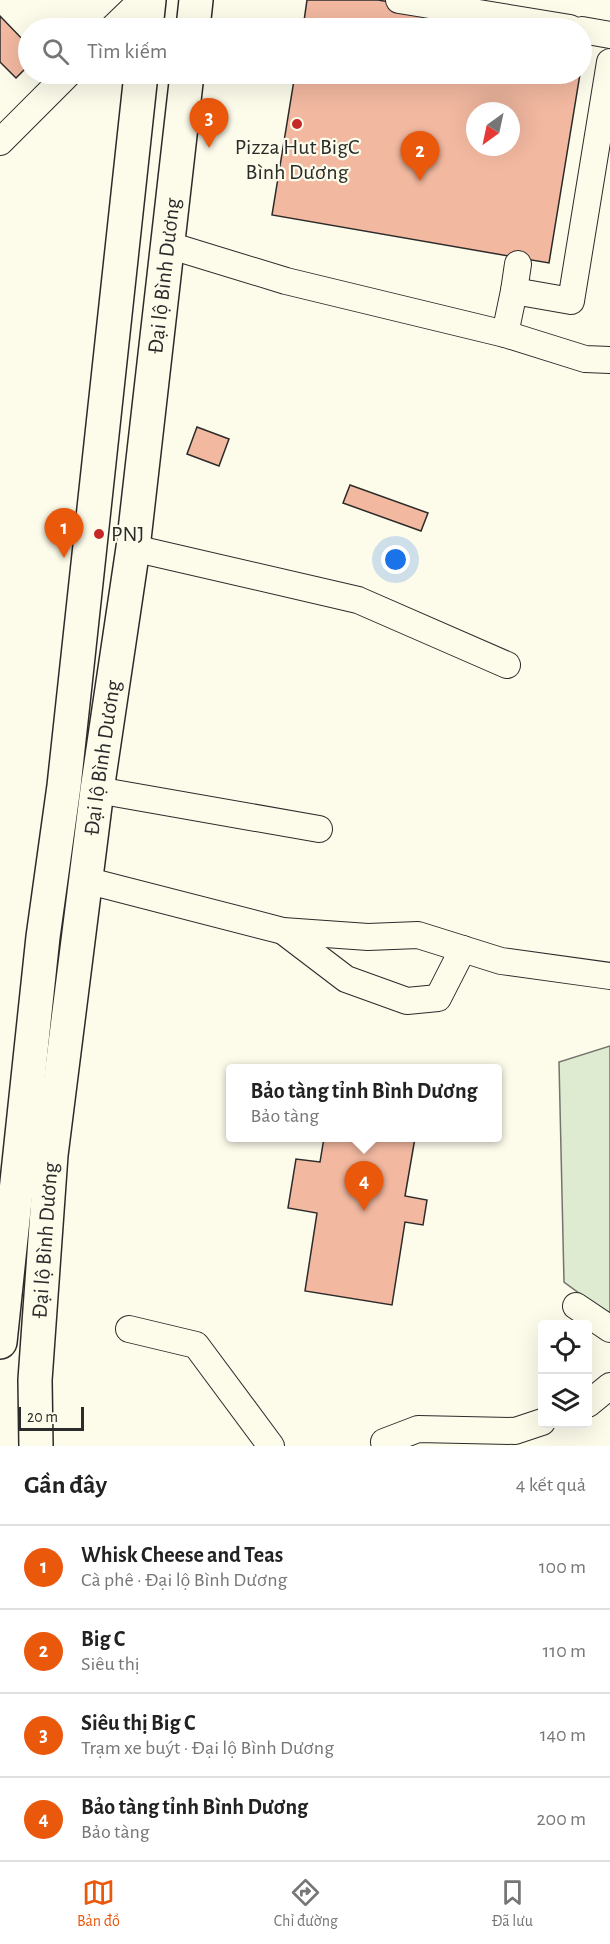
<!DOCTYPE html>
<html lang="vi">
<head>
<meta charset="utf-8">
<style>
	:root { --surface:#fff; --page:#f2f2f2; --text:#222; --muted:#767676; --line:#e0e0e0; --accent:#ea580c }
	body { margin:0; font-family:"Alegreya Sans",sans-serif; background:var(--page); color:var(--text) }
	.controls { position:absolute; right:18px; bottom:18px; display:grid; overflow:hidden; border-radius:6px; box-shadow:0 6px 24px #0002 }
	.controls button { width:54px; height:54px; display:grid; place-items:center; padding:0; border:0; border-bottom:2px solid var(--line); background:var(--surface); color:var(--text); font:30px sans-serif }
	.compass { position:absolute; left:466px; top:102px; width:54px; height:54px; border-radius:50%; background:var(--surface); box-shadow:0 6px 24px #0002; rotate:213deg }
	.scale { position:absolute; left:18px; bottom:15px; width:66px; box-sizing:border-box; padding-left:6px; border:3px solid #2b2b2b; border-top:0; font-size:16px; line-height:21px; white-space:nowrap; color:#2b2b2b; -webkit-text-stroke:4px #fdfbea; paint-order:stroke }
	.you { position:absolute; left:396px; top:560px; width:21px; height:21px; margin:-15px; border:4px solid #fff; border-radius:50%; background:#1a73e8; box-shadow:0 0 0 9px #1a73e833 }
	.badge { display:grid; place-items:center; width:39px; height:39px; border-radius:50%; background:var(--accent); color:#fff; font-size:20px; font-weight:700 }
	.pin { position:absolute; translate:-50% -50px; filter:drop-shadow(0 2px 3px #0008) }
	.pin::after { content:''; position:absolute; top:32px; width:21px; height:18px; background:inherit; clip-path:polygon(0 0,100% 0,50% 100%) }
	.popup { position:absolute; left:226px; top:1064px; width:276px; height:78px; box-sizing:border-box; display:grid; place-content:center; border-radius:6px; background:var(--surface); filter:drop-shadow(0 2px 4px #0005); font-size:20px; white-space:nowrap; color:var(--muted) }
	.popup b { font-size:22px; color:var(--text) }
	.popup::after { content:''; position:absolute; left:50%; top:100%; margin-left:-12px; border:12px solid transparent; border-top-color:var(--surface) }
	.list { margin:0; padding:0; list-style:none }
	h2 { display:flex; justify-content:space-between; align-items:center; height:78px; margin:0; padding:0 24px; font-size:26px }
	h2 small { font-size:20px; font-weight:400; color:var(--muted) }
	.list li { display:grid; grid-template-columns:39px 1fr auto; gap:18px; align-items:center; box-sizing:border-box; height:84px; padding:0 24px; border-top:2px solid var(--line) }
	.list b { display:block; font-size:22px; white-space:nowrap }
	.list p { margin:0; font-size:20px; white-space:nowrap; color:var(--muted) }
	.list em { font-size:20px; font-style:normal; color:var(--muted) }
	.icon { flex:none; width:33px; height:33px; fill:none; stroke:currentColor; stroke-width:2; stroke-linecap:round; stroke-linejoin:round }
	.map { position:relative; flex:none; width:610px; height:1446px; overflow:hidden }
	.search { position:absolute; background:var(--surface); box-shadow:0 6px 24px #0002; left:18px; right:18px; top:18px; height:66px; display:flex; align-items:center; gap:15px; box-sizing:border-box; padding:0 21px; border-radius:33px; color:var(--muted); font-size:22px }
	.sheet { height:414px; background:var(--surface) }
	nav { display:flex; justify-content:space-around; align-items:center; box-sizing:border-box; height:84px; border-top:2px solid var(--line); background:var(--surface); font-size:16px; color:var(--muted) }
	nav a { display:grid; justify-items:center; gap:3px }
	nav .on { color:var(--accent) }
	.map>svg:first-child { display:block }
	.green { fill:#deebd1; stroke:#74746e; stroke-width:1.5 }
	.building { fill:#f2b8a0; stroke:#2b2b2b; stroke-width:1.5; fill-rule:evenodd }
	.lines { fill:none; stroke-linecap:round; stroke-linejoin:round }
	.minor-casing { stroke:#2b2b2b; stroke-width:28 }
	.highway-casing { stroke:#2b2b2b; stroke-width:36 }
	.minor { stroke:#fdfbea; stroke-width:26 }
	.highway { stroke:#fdfbea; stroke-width:33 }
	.poi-dot { fill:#c62828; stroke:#fdfbea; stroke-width:2 }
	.labels { text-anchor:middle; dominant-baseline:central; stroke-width:4.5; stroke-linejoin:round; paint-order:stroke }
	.poi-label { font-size:22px; fill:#2b2b2b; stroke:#fdfbea }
	.street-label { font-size:22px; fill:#2b2b2b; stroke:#fdfbea }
</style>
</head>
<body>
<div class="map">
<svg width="610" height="1446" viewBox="0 0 610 1446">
	<rect width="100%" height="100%" fill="#fdfbea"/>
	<path class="green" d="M610,1046V1316L564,1282L559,1062Z"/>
	<g class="building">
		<path d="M307,0H378L544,28H303Z"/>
		<path d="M0,16L28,45V66L16,78L0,62Z"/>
		<path d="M295,74H580L549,263L272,215ZM475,111H511V147H475Z"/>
		<path d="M197,427L229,439L219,466L187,454Z"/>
		<path d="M350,485L428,513L421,531L343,503Z"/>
		<path d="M324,1138H415L405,1196L427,1200L423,1225L405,1222L392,1305L305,1291L317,1213L288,1208L296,1159L320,1162Z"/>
	</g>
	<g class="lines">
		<g class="minor-casing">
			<g id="minor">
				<path d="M399,0L570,28"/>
				<path d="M113,28L142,0"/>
				<path d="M582,30L610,35"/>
				<path d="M0,142L68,74"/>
				<path d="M165,244L286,281L505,334L585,359L610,360"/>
				<path d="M514,291L518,264"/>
				<path d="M505,334L514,291L571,301L610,62"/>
				<path d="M133,548L358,600L507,665"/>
				<path d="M97,790L319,829"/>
				<path d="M85,880L283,931L368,937L418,935L501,961L610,976"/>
				<path d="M283,931L346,979L407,1001L438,998L463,949"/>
				<path d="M576,1306L610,1329"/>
				<path d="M129,1329L196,1345L271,1446"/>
				<path d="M588,1404L610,1386"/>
				<path d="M385,1446L384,1442L418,1429L515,1431L542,1422"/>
			</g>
		</g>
		<g class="highway-casing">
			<g id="highway">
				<path d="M146,28L149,0"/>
				<path d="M193,28L196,0"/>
				<path d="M0,1342L43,937L64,786L141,74"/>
				<path id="s1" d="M36,1446L35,1380L51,1155L97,790L133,548L187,74"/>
			</g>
		</g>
		<use href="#minor" class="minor"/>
		<use href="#highway" class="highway"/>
	</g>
	<g class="poi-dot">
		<circle cx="297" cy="124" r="6"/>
		<circle cx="99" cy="534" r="6"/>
	</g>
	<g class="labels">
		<g class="poi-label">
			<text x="297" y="147">Pizza Hut BigC<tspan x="297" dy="25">Bình Dương</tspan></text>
			<text x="111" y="534" text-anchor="start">PNJ</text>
		</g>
		<g class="street-label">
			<text stroke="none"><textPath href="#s1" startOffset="1178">Đại lộ Bình Dương</textPath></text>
			<text stroke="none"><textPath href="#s1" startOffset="692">Đại lộ Bình Dương</textPath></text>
			<text stroke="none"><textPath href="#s1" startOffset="206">Đại lộ Bình Dương</textPath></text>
		</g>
	</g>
</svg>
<div class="controls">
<button><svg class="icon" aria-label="locate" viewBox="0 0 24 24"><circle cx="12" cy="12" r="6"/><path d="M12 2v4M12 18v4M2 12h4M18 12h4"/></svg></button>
<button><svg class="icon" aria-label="layers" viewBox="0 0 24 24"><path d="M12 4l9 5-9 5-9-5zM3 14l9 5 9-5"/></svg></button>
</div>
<svg class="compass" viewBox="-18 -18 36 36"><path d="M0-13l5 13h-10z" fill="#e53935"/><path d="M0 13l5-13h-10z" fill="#767676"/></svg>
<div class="scale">20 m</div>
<div class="you"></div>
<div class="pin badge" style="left:64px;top:558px">1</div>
<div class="pin badge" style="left:420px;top:181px">2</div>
<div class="pin badge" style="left:209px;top:148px">3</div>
<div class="pin badge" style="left:364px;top:1211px">4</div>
<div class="popup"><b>Bảo tàng tỉnh Bình Dương</b>Bảo tàng</div>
<div class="search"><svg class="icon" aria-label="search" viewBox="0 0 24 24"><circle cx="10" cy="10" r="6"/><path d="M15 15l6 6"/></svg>Tìm kiếm</div>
</div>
<section class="sheet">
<h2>Gần đây<small>4 kết quả</small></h2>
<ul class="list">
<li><span class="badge">1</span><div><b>Whisk Cheese and Teas</b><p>Cà phê · Đại lộ Bình Dương</p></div><em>100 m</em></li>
<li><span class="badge">2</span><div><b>Big C</b><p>Siêu thị</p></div><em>110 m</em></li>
<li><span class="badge">3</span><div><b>Siêu thị Big C</b><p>Trạm xe buýt · Đại lộ Bình Dương</p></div><em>140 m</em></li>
<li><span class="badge">4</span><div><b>Bảo tàng tỉnh Bình Dương</b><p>Bảo tàng</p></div><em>200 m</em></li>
</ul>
</section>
<nav>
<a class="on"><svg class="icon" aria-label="map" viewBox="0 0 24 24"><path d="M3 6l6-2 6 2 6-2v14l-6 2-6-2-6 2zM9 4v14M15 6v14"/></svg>Bản đồ</a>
<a><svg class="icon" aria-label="directions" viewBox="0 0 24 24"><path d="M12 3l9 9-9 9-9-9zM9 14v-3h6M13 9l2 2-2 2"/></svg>Chỉ đường</a>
<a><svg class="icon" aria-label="saved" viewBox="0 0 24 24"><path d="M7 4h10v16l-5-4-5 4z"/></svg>Đã lưu</a>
</nav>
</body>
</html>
